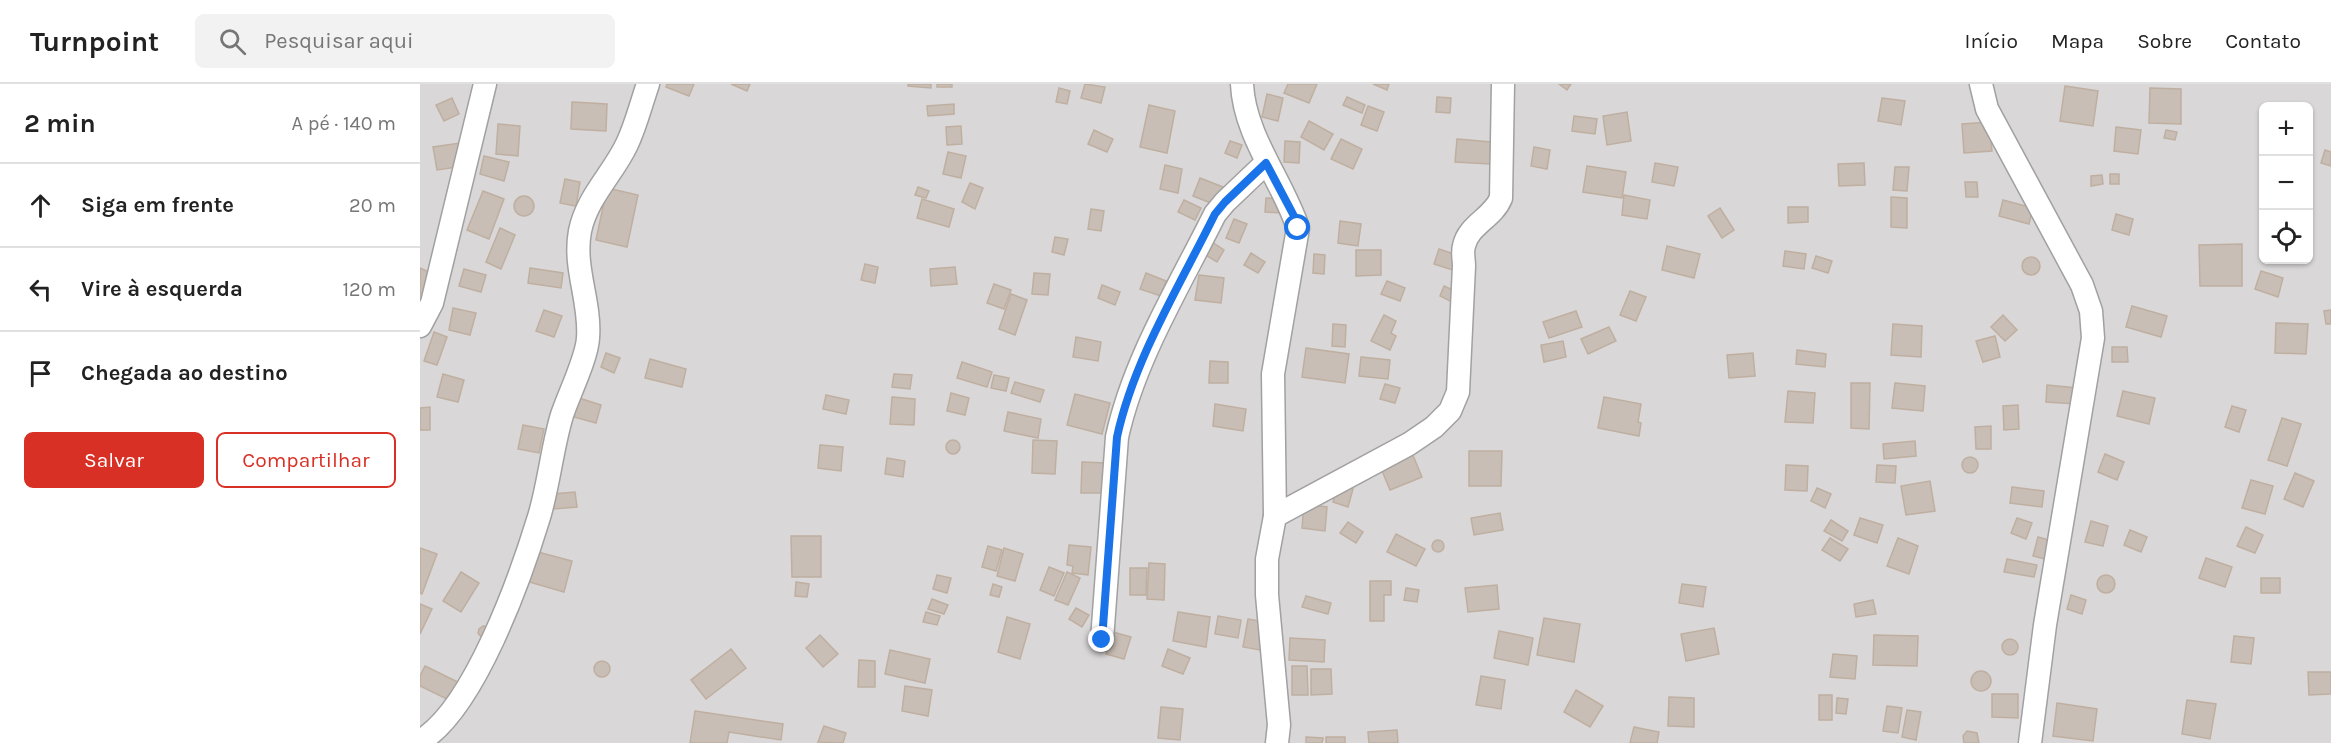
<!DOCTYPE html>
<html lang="pt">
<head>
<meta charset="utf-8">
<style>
	:root { --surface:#fff; --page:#f2f2f2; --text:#222; --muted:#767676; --line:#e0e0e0; --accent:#d93025 }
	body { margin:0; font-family:Karla,sans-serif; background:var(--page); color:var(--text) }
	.controls { position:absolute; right:18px; top:18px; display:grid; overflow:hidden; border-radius:9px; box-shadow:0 2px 4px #0004 }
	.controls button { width:54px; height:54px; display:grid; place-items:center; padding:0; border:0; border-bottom:2px solid var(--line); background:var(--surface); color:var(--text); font:30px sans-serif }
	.stop { position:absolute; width:18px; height:18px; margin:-14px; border:4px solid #1a73e8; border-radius:50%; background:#fff }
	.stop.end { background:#1a73e8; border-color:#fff; box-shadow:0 2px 6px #0008 }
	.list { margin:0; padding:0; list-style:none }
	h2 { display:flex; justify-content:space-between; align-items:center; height:78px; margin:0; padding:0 24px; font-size:26px }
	h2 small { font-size:20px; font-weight:400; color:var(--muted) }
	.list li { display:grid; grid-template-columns:39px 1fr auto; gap:18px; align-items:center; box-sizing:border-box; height:84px; padding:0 24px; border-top:2px solid var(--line) }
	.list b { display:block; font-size:22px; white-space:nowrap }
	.list em { font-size:20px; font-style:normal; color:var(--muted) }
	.actions { display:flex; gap:12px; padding:18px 24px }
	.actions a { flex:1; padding:14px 0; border:2px solid var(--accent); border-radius:9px; text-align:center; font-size:21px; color:var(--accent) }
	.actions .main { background:var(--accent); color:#fff }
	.icon { flex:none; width:33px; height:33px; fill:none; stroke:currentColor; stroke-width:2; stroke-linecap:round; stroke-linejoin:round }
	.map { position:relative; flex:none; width:1911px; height:659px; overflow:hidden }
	header { display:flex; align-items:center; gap:36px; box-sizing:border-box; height:84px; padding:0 30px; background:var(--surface); border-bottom:2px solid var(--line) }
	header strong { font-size:28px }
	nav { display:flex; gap:33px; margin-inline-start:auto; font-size:21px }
	.search { width:420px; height:54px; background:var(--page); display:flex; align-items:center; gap:15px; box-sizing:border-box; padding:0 21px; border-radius:9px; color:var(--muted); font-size:22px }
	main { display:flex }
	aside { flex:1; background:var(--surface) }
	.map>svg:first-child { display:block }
	.residential { fill:#d9d7d7; fill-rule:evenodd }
	.building { fill:#c9beb5; stroke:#bfafa1; stroke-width:1.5 }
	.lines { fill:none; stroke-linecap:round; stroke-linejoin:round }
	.street-casing { stroke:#a1a1a1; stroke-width:25 }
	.street { stroke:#fff; stroke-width:22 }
	.route { stroke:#1a73e8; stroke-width:8 }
</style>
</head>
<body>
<header>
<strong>Turnpoint</strong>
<div class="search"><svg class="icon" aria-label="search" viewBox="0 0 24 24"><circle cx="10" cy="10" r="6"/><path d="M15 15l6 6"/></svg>Pesquisar aqui</div>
<nav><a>Início</a><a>Mapa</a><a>Sobre</a><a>Contato</a></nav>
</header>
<main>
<aside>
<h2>2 min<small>A pé · 140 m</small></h2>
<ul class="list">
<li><svg class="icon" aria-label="ahead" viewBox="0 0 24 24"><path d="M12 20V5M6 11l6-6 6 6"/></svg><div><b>Siga em frente</b></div><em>20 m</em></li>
<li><svg class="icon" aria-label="left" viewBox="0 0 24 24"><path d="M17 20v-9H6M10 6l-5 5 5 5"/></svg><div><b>Vire à esquerda</b></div><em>120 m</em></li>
<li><svg class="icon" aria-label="arrive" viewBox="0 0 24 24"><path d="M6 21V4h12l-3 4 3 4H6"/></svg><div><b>Chegada ao destino</b></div></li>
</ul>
<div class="actions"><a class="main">Salvar</a><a>Compartilhar</a></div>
</aside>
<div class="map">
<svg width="1911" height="659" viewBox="0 0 1911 659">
	<rect width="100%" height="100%" fill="#ede9df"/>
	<path class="residential" d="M0,0H1911V659H0ZM1844,22H1888V176H1844Z"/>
	<g class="building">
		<path d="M247,0H274L269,12L246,3Z"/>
		<path d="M311,0H330L327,7Z"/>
		<path d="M488,0H511V4L488,2Z"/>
		<rect x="517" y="0" width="15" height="3"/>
		<path d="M665,0L685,3L681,19L661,14Z"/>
		<path d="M868,0H897L889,19L864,9Z"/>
		<path d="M953,0H969L967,6Z"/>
		<path d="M1139,0H1151L1147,6Z"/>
		<path d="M1645,2L1678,7L1673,42L1640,37Z"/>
		<path d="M639,4L650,7L647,20L636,18Z"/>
		<path d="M1730,4L1761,5V40L1729,39Z"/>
		<path d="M847,10L863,14L858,37L842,33Z"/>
		<path d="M927,13L945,21L942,29L923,21Z"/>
		<path d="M1017,13L1031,14L1030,29L1016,28Z"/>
		<path d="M32,14L39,30L24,37L16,21Z"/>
		<path d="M1462,14L1485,17L1481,41L1458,37Z"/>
		<path d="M152,18L187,20L186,47L151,45Z"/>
		<path d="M534,20V30L508,32L507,22Z"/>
		<path d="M729,21L755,27L747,69L720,63Z"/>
		<path d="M948,22L964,28L957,47L941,41Z"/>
		<path d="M1207,28L1211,57L1187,61L1183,32Z"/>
		<path d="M1154,32L1177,35L1175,50L1152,47Z"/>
		<path d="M889,37L913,50L904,66L881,53Z"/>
		<path d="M1569,38L1572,67L1544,69L1542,40Z"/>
		<path d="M78,40L100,42L98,72L76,70Z"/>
		<path d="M541,42L542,60L527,61L526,43Z"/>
		<path d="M1696,43L1721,46L1718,70L1694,67Z"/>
		<path d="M674,46L693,55L687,68L668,60Z"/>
		<path d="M1746,46L1757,48L1755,56L1744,54Z"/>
		<path d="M921,55L942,65L933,85L911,75Z"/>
		<path d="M1037,55L1071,58L1070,80L1035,78Z"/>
		<path d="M810,57L822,61L817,74L805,69Z"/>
		<path d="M865,57L880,58L879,79L864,78Z"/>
		<path d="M40,59L43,82L17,86L13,63Z"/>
		<path d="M1114,63L1130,66L1127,85L1111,82Z"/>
		<path d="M1905,66L1911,68V82L1901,79Z"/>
		<path d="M528,68L546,72L541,94L523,90Z"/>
		<path d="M64,72L89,78L84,97L60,90Z"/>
		<path d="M1235,79L1258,83L1254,102L1232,98Z"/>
		<path d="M1444,79L1445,101L1419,102L1418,80Z"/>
		<path d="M745,81L762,85L758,109L740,105Z"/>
		<path d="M1167,82L1206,88L1202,114L1163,108Z"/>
		<path d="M1475,83H1489L1487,107L1473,106Z"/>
		<rect x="1690" y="90" width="9" height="10"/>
		<path d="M1682,91L1683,100L1671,102V92Z"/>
		<path d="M780,94L803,103L796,121L773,112Z"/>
		<path d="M145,95L160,98L156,122L140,119Z"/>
		<path d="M1545,98H1557L1558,113H1546Z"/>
		<path d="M550,99L563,104L555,125L542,118Z"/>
		<path d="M498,103L509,107L506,114L495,111Z"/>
		<path d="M187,104L218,111L207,163L176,156Z"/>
		<path d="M63,107L84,115L69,155L47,146Z"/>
		<path d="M1204,111L1230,116L1227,135L1202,131Z"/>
		<circle cx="104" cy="122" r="10"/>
		<path d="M1471,113L1487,114V144L1471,143Z"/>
		<path d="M846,114L863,115L862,129L845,128Z"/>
		<path d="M502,115L534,125L529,143L497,134Z"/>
		<path d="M764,116L781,124L775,136L758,128Z"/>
		<path d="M1583,116L1613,124L1609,140L1579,132Z"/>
		<path d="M1368,123H1388V138L1368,139Z"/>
		<path d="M1300,124L1314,146L1302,154L1288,132Z"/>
		<path d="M671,125L684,127L681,147L668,145Z"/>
		<path d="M1696,130L1713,135L1709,151L1692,146Z"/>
		<path d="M814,135L827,140L819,159L806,154Z"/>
		<path d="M920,137L941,140L938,162L918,159Z"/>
		<path d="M80,144L95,151L81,185L66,178Z"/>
		<path d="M635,153L648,155L644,171L632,168Z"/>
		<path d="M792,158L804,166L797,178L784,170Z"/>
		<path d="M1822,160V202H1780L1779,161Z"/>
		<path d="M1247,162L1280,170L1274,194L1242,186Z"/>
		<path d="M1019,165L1043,173L1039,188L1014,180Z"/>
		<path d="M936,166H961V191L936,192Z"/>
		<path d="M1365,167L1386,170L1384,185L1363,182Z"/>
		<path d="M831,169L845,178L838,189L824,181Z"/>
		<path d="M894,170L905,171L904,190L893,189Z"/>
		<path d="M1396,172L1412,177L1408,189L1392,184Z"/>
		<circle cx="1611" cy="182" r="9"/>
		<path d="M445,180L458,183L455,199L441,196Z"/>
		<path d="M535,183L537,200L511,202L510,185Z"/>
		<path d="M0,184L13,190L3,217L0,216Z"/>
		<path d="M110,184L143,189L141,204L108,199Z"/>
		<path d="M44,185L66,191L61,208L39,202Z"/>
		<path d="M1841,187L1863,194L1858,213L1835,205Z"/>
		<path d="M614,189L630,190L628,211L612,210Z"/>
		<path d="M726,189L746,197L741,212L720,205Z"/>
		<path d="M779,191L804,194L801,219L775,216Z"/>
		<path d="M967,197L985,204L980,217L961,210Z"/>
		<path d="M574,200L591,206L584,225L567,219Z"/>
		<path d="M682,201L700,208L695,221L678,214Z"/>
		<path d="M1024,202L1037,208L1032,218L1020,212Z"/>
		<path d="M1210,207L1226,213L1216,237L1200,231Z"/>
		<path d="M591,210L607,216L595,251L579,245Z"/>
		<path d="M1712,222L1747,232L1741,253L1706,243Z"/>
		<path d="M33,224L56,229L50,251L29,246Z"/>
		<path d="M124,226L142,232L134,253L116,247Z"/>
		<path d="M1911,226V240H1906L1904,227Z"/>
		<path d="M1156,227L1162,243L1129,254L1123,238Z"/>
		<path d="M964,231L976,237L971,249L976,252L970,266L951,257Z"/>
		<path d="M1583,231L1597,246L1585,257L1571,243Z"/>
		<path d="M1856,239L1888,240L1886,270L1855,269Z"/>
		<path d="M913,240L926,241L925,263L912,262Z"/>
		<path d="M1473,240L1502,242L1501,273L1471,271Z"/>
		<path d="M1189,243L1196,257L1168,270L1161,255Z"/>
		<path d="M14,248L27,253L17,281L4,277Z"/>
		<path d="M1575,252L1580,273L1563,278L1556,257Z"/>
		<path d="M656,253L681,258L678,277L653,273Z"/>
		<path d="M1143,257L1146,273L1124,278L1121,261Z"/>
		<path d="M1692,263H1707L1708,278H1692Z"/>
		<path d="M886,264L929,270L925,299L882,293Z"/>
		<path d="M1377,266L1406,270L1405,283L1376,280Z"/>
		<path d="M186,269L200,274L194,289L181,283Z"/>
		<path d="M1333,269L1335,292L1309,294L1307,271Z"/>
		<path d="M941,273L970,276L968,295L939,292Z"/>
		<path d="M230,275L266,285L262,303L225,294Z"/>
		<path d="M790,277L808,278V299H789Z"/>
		<path d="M542,278L572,288L567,303L537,294Z"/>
		<path d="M23,290L44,296L38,318L17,313Z"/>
		<path d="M474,290L492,291L490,305L472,303Z"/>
		<path d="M574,291L589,294L586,307L571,304Z"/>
		<path d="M595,298L624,306L620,318L591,309Z"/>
		<path d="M1431,299H1450L1449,345L1431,344Z"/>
		<path d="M1475,299L1505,302L1503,327L1472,324Z"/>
		<path d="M965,300L980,304L975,319L960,315Z"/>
		<path d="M1627,301L1658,304L1657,320L1626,318Z"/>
		<path d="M1368,307L1395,309L1393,339L1365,338Z"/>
		<path d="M1703,307L1735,314L1729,340L1697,332Z"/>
		<path d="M531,309L549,314L545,331L527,327Z"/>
		<path d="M655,310L690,319L682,350L647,341Z"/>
		<path d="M406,311L429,316L426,330L403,325Z"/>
		<path d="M472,313L495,315L494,341L470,340Z"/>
		<path d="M1184,313L1221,320L1218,338L1221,339L1219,352L1178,344Z"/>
		<path d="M159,314L181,321L176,339L154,333Z"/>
		<path d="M795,320L826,325L823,347L793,342Z"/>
		<path d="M1598,321L1599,345L1584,346L1583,322Z"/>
		<path d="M1812,322L1826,326L1819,348L1805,343Z"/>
		<path d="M10,323V346H0V324Z"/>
		<path d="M588,328L621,335L618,354L584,347Z"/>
		<path d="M1862,334L1881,340L1867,382L1848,376Z"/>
		<path d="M103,341L124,345L119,369L98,365Z"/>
		<path d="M1571,342V365H1556L1555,343Z"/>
		<circle cx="533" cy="363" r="7"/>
		<path d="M613,356L637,357L635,390L612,389Z"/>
		<path d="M1495,357L1496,372L1464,375L1463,360Z"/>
		<path d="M400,361L423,363L421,387L398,384Z"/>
		<path d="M1049,367H1082L1081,402H1049Z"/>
		<path d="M992,369L1002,393L970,406L960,382Z"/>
		<path d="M1685,370L1704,378L1697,396L1678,388Z"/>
		<circle cx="1550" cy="381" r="8"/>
		<path d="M467,374L485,377L483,393L465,390Z"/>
		<path d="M662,378L686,379L685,409H661Z"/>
		<path d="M1366,381L1388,382L1387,407L1365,406Z"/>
		<path d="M1457,381L1476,382L1475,399L1456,398Z"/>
		<path d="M1875,389L1894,397L1883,423L1864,415Z"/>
		<path d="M1831,396L1853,402L1845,430L1822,424Z"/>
		<path d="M1510,397L1515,427L1486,431L1481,402Z"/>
		<path d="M918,400L933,405L928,423L913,418Z"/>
		<path d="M1592,403L1624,407L1622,423L1590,419Z"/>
		<path d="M1397,404L1411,410L1405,424L1391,417Z"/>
		<path d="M155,408L157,423L133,425L132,410Z"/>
		<path d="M884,420L907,423L905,447L882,444Z"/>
		<path d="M1080,429L1083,446L1054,451L1051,434Z"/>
		<path d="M1440,434L1463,441L1457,459L1434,451Z"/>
		<path d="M1597,434L1612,439L1606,455L1591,449Z"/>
		<path d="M1411,436L1428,447L1422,457L1404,447Z"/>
		<path d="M1671,437L1688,442L1683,462L1665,458Z"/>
		<path d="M928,438L943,448L936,459L920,449Z"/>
		<path d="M1826,443L1843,451L1835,469L1817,462Z"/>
		<path d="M1710,446L1727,453L1721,468L1704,461Z"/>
		<path d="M976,450L1005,465L996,482L967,468Z"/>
		<path d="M371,452H401V493H372Z"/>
		<path d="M1618,453L1633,457L1629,476L1613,472Z"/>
		<path d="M1410,454L1428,465L1420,477L1402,466Z"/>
		<path d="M1478,454L1498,462L1489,490L1467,482Z"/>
		<circle cx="1018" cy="462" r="6"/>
		<path d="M649,461L671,463L668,491L652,489L653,482L647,481Z"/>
		<path d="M568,462L582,466L576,487L562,483Z"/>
		<path d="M0,464L17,470L2,510L0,509Z"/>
		<path d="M584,464L603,470L595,497L577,492Z"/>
		<path d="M114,467L152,477L144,508L106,497Z"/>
		<path d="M1786,474L1812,483L1805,503L1779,494Z"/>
		<path d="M1587,475L1617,481L1614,493L1584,488Z"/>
		<path d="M729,479L745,480L744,516L727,515Z"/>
		<path d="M629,483L644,489L634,512L620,506Z"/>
		<path d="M710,484H727L726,511H710Z"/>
		<path d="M41,488L59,499L41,528L23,517Z"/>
		<path d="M647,488L660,494L648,521L635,516Z"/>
		<circle cx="1686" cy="500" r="9"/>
		<path d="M517,491L531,494L527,509L513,505Z"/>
		<rect x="1841" y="494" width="19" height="15"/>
		<path d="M950,497H971V511H964V537H950Z"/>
		<path d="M376,498L389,500L387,513L375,512Z"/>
		<path d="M573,500L582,503L579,513L570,511Z"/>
		<path d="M1262,500L1286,503L1283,523L1259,519Z"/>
		<path d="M1077,501L1079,525L1048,528L1045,504Z"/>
		<path d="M986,504L999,506L997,518L984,516Z"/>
		<path d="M1651,511L1666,516L1662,530L1647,525Z"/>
		<path d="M886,512L911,519L908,530L882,523Z"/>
		<path d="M512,515L528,521L524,530L508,525Z"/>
		<path d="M1453,516L1456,530L1436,533L1434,520Z"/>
		<path d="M0,520L12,525L0,550Z"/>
		<path d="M656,524L669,531L662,543L649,535Z"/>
		<path d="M506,528L520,532L517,541L503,538Z"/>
		<path d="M758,528L790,533L786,563L753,557Z"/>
		<path d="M798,532L821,536L818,554L795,550Z"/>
		<path d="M587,533L610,540L600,575L578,568Z"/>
		<path d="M1124,534L1160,540L1154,578L1117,571Z"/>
		<path d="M828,535L845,538L840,566L823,563Z"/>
		<path d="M63,542L68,543L63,555L58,549L59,545Z"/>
		<path d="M1294,544L1299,570L1266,577L1261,550Z"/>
		<path d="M1079,547L1113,554L1108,581L1074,574Z"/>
		<path d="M693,548L711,553L704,575L686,570Z"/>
		<path d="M400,551L418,570L403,583L386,564Z"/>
		<path d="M1454,551L1498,552L1497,582L1453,581Z"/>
		<path d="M1814,552L1834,554L1831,580L1811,578Z"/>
		<path d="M870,554L905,556L904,578L869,576Z"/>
		<circle cx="1590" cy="563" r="8"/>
		<path d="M311,565L326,584L286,615L271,596Z"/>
		<path d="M748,565L770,574L763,590L742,582Z"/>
		<path d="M470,566L510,575L505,599L465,590Z"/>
		<path d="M1413,570L1437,572L1435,595L1410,593Z"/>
		<path d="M439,576L455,577V603H438Z"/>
		<circle cx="182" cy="585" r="8"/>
		<path d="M5,582L42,600L33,618L0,602V592Z"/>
		<path d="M872,582H887L888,611H872Z"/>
		<path d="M891,585H911L912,610L891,611Z"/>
		<circle cx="1561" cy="597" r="10"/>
		<path d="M1888,588H1911V610L1889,611Z"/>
		<path d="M1061,592L1085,596L1081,625L1056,621Z"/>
		<path d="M485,602L512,606L508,632L482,627Z"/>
		<path d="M1156,606L1183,622L1170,643L1144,628Z"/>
		<path d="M1572,610H1598V634L1572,633Z"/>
		<rect x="1399" y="611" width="13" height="25"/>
		<path d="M1249,613L1274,614V643L1248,642Z"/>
		<path d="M1417,614L1428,615L1426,630L1416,629Z"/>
		<path d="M1767,616L1796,620L1790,655L1762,650Z"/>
		<path d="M1637,619L1677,625L1673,657L1633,652Z"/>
		<path d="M1467,622L1482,624L1478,649L1463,647Z"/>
		<path d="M741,623L763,625L760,656L738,654Z"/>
		<path d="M1487,626L1501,628L1496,656L1482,653Z"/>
		<path d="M275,627L363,640L361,656L309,648L307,659H270Z"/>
		<path d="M404,642L426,649L423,659L398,658Z"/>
		<path d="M1214,643L1239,648L1237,659H1210Z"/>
		<path d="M977,646L978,659H949L948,648Z"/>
		<path d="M1547,647L1557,649L1559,659H1544L1543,652Z"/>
		<path d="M886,653L903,654L902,659H886Z"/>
		<rect x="906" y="653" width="19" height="6"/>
	</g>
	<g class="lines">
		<g class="street-casing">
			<g id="street">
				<path d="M822,0C824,51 863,98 878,144L853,290L855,432L847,475V511L859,641L857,659"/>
				<path d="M1561,0L1567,25L1662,201L1671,227L1673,254L1625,541L1610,659"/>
				<path d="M0,242L12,219L65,0"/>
				<path d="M855,432L989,360L1014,343L1030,327L1038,308L1044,182C1044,176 1042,168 1044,162C1048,141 1073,134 1081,114L1083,0"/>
				<path d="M682,556L697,353C714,275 760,201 795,130L805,118L846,79"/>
				<path d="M0,657C54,626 101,492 119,433C129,400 132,364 142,331C149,310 167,274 168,254C171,218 153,184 160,147C167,113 193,90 207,60C216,41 221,20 228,0"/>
			</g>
		</g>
		<use href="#street" class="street"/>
	</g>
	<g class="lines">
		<path class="route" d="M682,556L697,353C714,275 760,201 795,130L805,118L846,79L874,132L878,144"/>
	</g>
</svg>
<div class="controls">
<button>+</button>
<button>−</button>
<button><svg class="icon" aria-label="locate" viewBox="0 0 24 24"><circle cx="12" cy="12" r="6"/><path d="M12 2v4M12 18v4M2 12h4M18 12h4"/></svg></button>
</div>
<div class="stop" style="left:878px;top:144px"></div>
<div class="stop end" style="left:682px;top:556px"></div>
</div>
</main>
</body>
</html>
